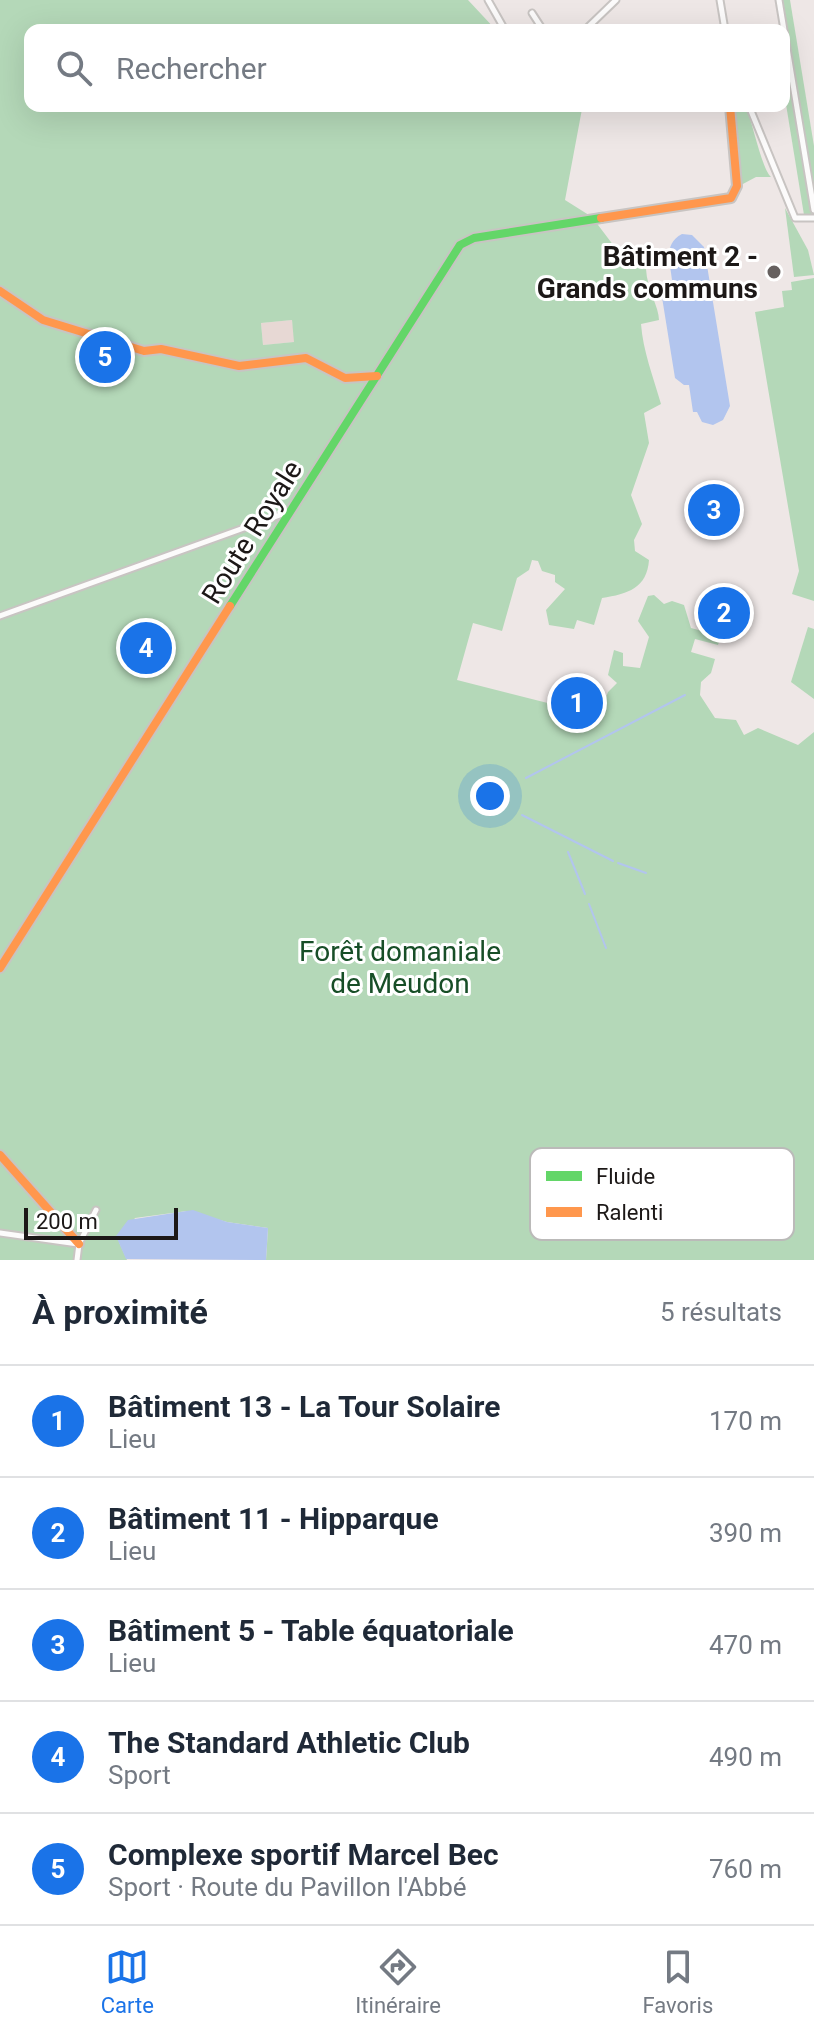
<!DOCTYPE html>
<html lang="fr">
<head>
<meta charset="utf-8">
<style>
	:root { --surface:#fff; --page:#f6f6f7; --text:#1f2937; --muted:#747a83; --line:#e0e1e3; --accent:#1a73e8 }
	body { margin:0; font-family:Roboto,sans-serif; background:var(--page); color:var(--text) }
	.scale { position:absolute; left:24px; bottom:20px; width:154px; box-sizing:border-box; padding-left:8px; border:4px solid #1c1817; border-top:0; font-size:22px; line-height:28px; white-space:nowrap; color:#1c1817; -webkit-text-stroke:6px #fff; paint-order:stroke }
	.you { position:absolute; left:490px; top:796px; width:28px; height:28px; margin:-20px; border:6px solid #fff; border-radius:50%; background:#1a73e8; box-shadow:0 0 0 12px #1a73e833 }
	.badge { display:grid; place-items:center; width:52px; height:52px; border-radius:50%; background:var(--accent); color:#fff; font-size:26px; font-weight:700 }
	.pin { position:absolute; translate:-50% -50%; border:4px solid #fff; box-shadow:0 2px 8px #0006 }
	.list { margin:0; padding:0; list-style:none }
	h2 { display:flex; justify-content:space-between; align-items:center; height:104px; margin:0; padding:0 32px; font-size:34px }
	h2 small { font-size:26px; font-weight:400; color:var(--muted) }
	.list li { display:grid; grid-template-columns:52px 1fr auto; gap:24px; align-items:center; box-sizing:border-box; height:112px; padding:0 32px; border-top:2px solid var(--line) }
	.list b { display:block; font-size:30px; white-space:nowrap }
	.list p { margin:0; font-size:26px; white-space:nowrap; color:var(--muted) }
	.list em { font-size:26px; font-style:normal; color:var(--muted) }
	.icon { flex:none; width:44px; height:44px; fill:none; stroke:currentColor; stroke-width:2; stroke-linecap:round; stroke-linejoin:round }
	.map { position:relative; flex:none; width:814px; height:1260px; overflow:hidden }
	.search { position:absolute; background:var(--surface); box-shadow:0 8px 32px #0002; left:24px; right:24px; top:24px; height:88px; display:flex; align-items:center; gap:20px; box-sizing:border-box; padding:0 28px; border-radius:16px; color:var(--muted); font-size:30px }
	.sheet { height:664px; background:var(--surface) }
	nav { display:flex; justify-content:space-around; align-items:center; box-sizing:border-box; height:112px; border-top:2px solid var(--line); background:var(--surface); font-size:22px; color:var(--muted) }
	nav a { display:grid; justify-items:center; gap:4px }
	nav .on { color:var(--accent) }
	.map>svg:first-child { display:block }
	.built { fill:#e7d8d4 }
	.green { fill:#b4d8b8; fill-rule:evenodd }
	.water { fill:#b2c5ee }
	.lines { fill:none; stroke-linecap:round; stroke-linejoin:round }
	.stream { stroke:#b2c5ee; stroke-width:2 }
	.street-casing { stroke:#c8c4c2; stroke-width:9 }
	.fast-casing { stroke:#c8c4c2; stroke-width:12 }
	.slow-casing { stroke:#c8c4c2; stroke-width:12 }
	.street { stroke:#fcfbfb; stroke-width:5 }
	.fast { stroke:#63d668; stroke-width:8 }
	.slow { stroke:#ff974d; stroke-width:8 }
	.poi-dot { fill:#66605f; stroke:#fff; stroke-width:3 }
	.labels { text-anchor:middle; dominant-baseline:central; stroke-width:6; stroke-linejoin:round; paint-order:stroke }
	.poi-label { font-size:28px; font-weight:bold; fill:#1c1817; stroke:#fff; text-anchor:end }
	.street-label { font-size:28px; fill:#1c1817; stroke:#fff }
	.park-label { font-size:28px; fill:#174e27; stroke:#fff }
	.key { fill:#fff; stroke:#bbbab9; stroke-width:2 }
	.key-label { font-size:22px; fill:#1c1817 }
</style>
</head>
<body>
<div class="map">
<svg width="814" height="1260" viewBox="0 0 814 1260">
	<rect width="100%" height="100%" fill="#eee7e6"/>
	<path class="built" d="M292,320L295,342L263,345L261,323Z"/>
	<g class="green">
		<path d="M0,0H468L496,30H30V106H578L582,109L565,200L592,217L623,258L646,269C647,289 659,307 659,320L641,324C643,351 653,376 661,404L644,413L649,443L631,495L642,524L634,540L635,551L649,560C647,588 628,594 602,598L594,625L577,620L574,629L549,625L546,610L565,589L555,582V575L542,571L538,561L532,560L529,570L517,578L502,631L473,623L457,680L599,716L608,692L617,683L608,675L614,650L623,653V666L640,668L649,637L638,621L648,596L654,595L664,604L672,601L684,605L691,628L721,636L718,645L695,639L691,652L715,659L711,673L701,682L700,695L715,718L736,720L744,735L758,728L798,745L814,732V1260H266L268,1228L227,1222L187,1211L135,1218L119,1242L127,1260H0ZM292,320L294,342L263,345L261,323Z"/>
		<path d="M781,0H790L814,146V195Z"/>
		<path d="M784,40L812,215H804L784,92Z"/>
		<path d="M734,106H746C753,125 762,169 771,177H756L741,185Z"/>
		<path d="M785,208L808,250L814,275L794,277Z"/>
		<path d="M814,278V601L792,594L799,571L755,312L784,307L782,291L792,290L791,282Z"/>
		<path d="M808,627L814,629V699L791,682Z"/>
	</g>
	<g class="water">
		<path d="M682,234L692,235L704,247L730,406L723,420L713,425L702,422L697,412H693L689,385H684L675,378L661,291L667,281L672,280C670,262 663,244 682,234Z"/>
		<path d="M193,1210L227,1222L268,1228L266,1260L126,1259L116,1236L128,1220Z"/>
	</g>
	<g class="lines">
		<g class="stream">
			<path d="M526,778L685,695"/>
			<path d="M522,815L613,861"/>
			<path d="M568,852L585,894"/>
			<path d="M618,863L646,873"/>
			<path d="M589,904L606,948"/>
		</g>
		<g class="street-casing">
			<g id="street">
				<path d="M488,0L505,30"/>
				<path d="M720,0L725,30"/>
				<path d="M779,0L814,210"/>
				<path d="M532,13L543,30"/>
				<path d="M585,30L616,0"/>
				<path d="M749,106L795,218H814"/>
				<path d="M0,616L291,511"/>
				<path d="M0,1233L78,1244"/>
				<path d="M77,1260L79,1244L96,1210"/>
			</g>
		</g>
		<g class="fast-casing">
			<path id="fast" d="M230,606L460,245L474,238L601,218"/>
		</g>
		<g class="slow-casing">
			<g id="slow">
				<path d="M601,218L731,198L737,186L730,106"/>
				<path d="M0,291L43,320L144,351L161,349L239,366L306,358L345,378L377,376"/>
				<path d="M0,968L230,606"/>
				<path d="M0,1155L79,1244"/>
			</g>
		</g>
		<use href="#street" class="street"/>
		<use href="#fast" class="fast"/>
		<use href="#slow" class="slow"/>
	</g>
	<circle class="poi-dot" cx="774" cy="272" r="8"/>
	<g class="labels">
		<g class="poi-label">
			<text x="758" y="256">Bâtiment 2 -<tspan x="758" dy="32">Grands communs</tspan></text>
		</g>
		<g class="street-label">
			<text transform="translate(252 532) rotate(-58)">Route Royale</text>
		</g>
		<g class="park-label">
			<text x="400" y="951">Forêt domaniale<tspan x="400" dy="32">de Meudon</tspan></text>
		</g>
	</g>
	<rect x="530" y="1148" width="264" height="92" rx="12" class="key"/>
	<rect x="546" y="1171" width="36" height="10" fill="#63d668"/>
	<rect x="546" y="1207" width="36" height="10" fill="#ff974d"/>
	<g class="key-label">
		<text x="596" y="1184">Fluide</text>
		<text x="596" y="1220">Ralenti</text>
	</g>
</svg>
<div class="scale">200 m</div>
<div class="you"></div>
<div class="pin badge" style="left:577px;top:703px">1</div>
<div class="pin badge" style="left:724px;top:613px">2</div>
<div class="pin badge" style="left:714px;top:510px">3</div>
<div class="pin badge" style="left:146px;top:648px">4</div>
<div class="pin badge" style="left:105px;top:357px">5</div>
<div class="search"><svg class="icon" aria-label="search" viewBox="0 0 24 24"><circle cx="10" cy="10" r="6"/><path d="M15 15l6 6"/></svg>Rechercher</div>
</div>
<section class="sheet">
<h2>À proximité<small>5 résultats</small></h2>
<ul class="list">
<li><span class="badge">1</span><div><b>Bâtiment 13 - La Tour Solaire</b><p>Lieu</p></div><em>170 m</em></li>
<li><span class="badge">2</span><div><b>Bâtiment 11 - Hipparque</b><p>Lieu</p></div><em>390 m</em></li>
<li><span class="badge">3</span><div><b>Bâtiment 5 - Table équatoriale</b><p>Lieu</p></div><em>470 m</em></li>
<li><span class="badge">4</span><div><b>The Standard Athletic Club</b><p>Sport</p></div><em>490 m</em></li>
<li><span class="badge">5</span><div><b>Complexe sportif Marcel Bec</b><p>Sport · Route du Pavillon l'Abbé</p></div><em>760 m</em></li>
</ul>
</section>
<nav>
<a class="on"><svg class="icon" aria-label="map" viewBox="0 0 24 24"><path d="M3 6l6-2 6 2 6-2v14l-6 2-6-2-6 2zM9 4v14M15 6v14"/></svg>Carte</a>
<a><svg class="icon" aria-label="directions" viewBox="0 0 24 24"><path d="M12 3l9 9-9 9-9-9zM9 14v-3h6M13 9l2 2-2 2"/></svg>Itinéraire</a>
<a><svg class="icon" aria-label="saved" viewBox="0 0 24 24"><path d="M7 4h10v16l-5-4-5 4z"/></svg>Favoris</a>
</nav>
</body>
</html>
